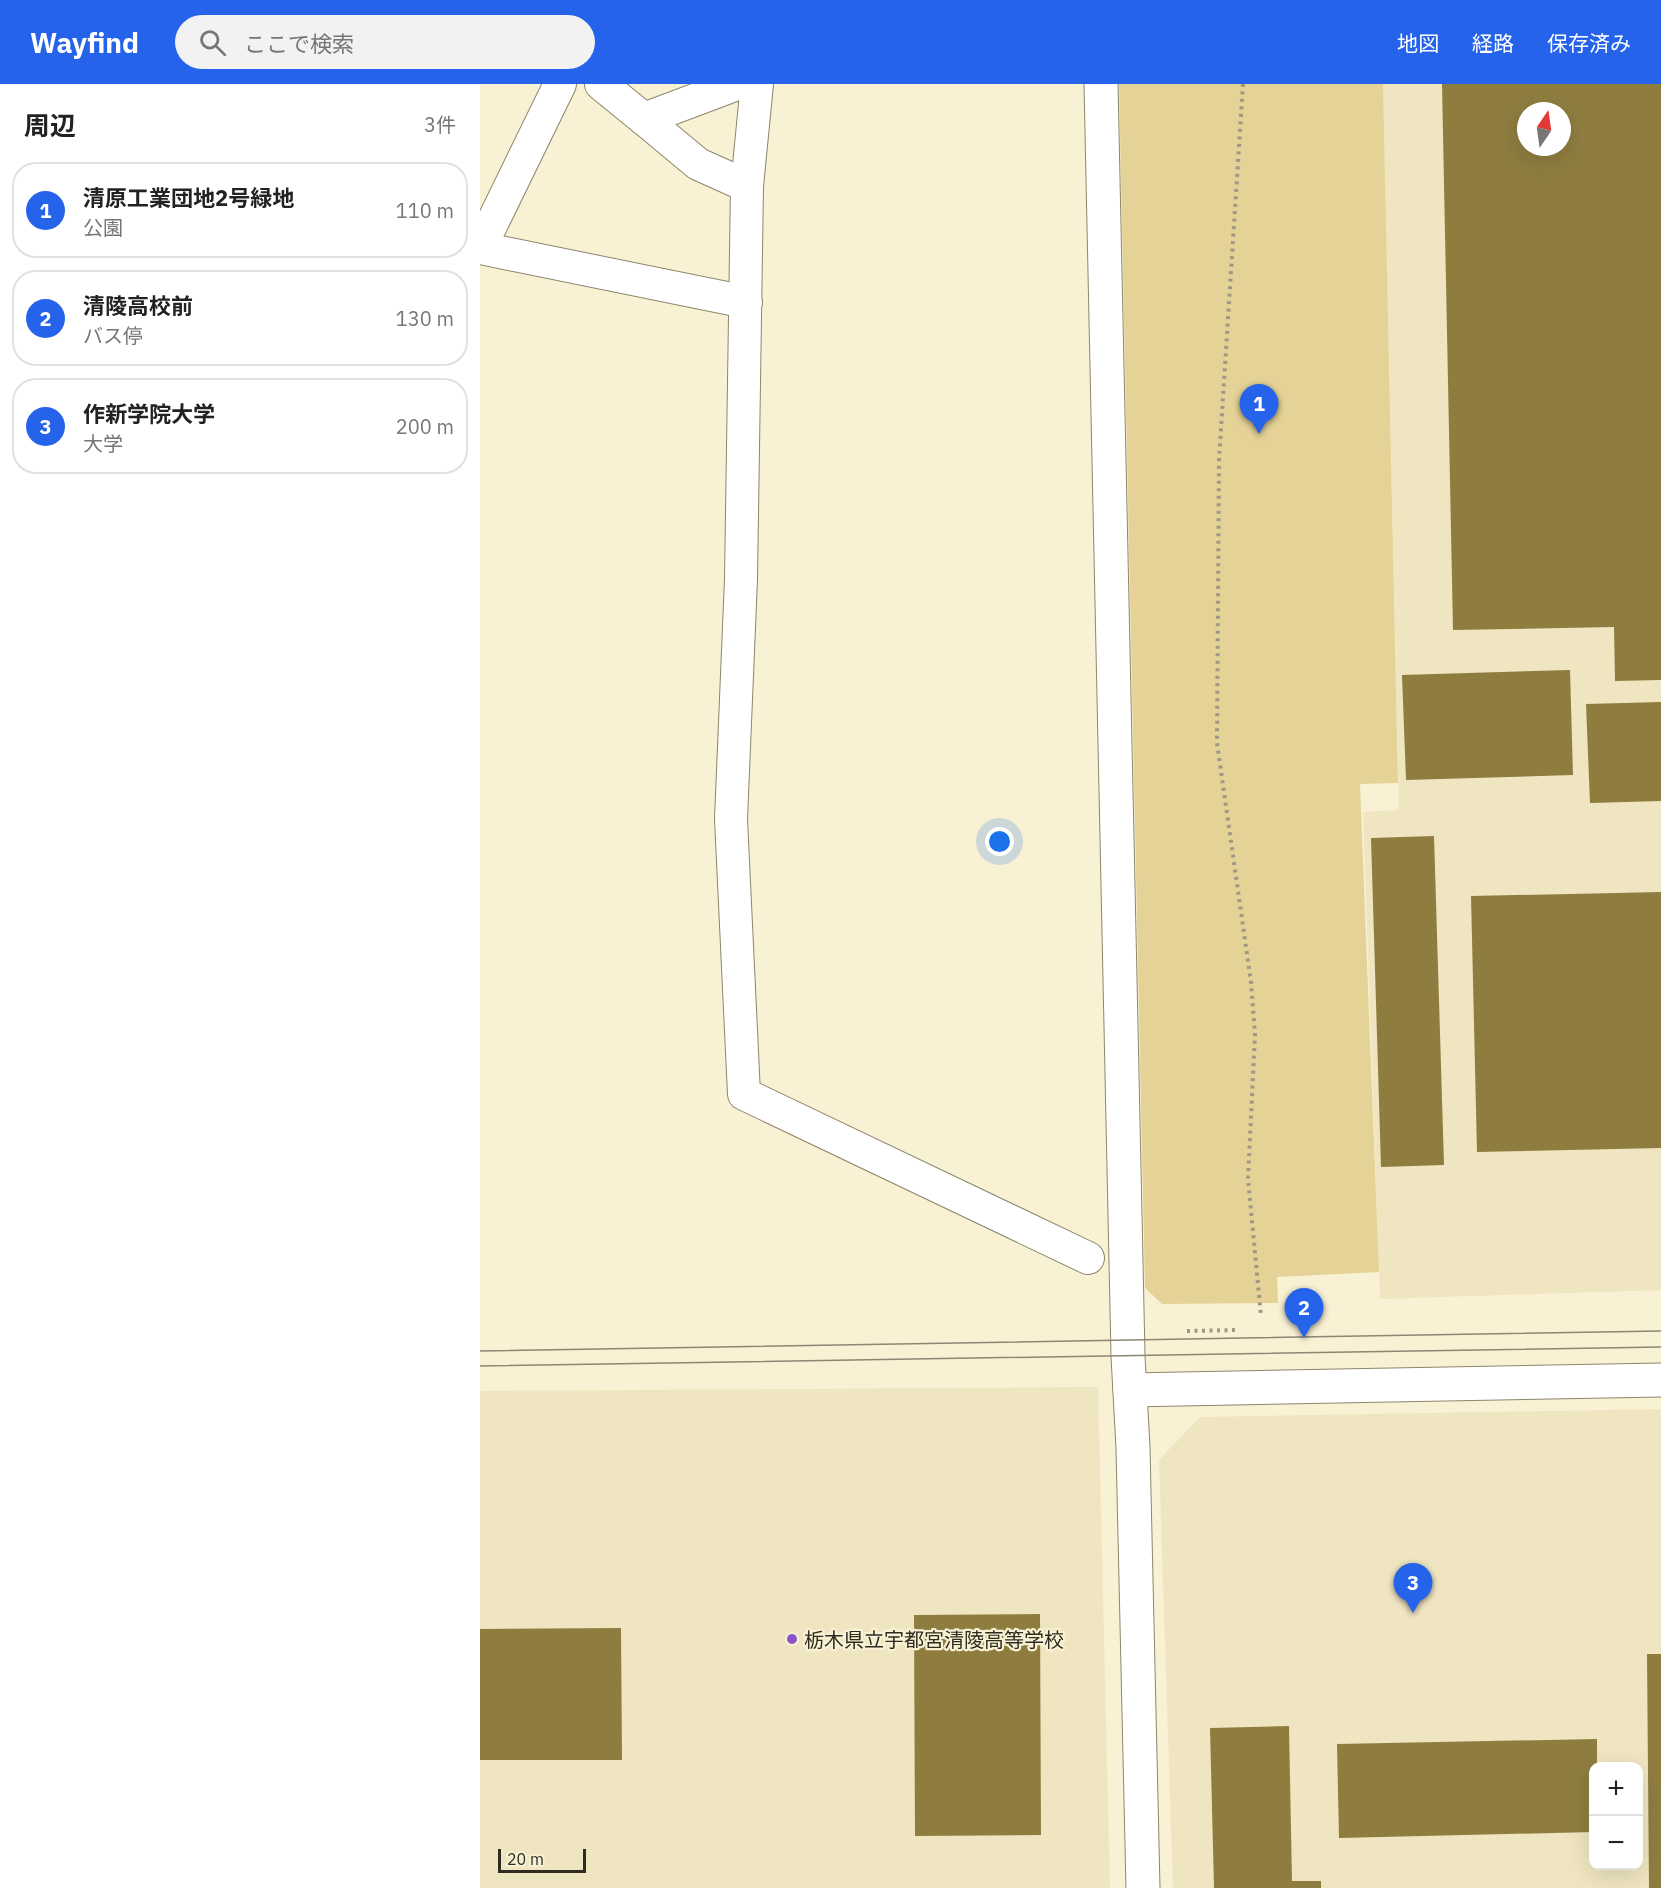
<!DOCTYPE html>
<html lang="ja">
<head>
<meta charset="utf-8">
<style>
	:root { --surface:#fff; --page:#f2f2f2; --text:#222; --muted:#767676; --line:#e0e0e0; --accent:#2563eb }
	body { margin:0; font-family:"IBM Plex Sans","Noto Sans JP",sans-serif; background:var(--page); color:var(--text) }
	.controls { position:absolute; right:18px; bottom:18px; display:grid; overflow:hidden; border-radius:12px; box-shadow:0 6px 24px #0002 }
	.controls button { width:54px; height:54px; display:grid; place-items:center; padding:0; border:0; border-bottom:2px solid var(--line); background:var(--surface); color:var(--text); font:30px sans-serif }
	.compass { position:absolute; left:1037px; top:18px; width:54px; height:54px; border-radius:50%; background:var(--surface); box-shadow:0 6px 24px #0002; rotate:13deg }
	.scale { position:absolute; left:18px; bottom:15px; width:88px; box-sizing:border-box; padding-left:6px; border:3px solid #2e2b20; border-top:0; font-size:16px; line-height:21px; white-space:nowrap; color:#2e2b20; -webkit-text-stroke:4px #f9f1d4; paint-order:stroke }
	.you { position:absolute; left:520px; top:758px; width:21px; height:21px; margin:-15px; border:4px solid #fff; border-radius:50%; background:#1a73e8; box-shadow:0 0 0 9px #1a73e833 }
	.badge { display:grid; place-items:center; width:39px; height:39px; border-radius:50%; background:var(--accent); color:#fff; font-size:20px; font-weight:700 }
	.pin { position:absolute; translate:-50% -50px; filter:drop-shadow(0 2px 3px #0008) }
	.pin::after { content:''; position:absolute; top:32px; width:21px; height:18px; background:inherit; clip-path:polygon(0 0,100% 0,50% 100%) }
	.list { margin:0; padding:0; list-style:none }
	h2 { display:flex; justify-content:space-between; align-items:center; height:78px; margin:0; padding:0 24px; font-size:26px }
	h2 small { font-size:20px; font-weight:400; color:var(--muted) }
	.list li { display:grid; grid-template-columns:39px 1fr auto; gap:18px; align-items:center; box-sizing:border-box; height:96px; margin:0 12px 12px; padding:0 12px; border:2px solid var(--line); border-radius:24px }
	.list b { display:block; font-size:22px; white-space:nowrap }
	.list p { margin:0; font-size:20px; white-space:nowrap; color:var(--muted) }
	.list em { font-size:20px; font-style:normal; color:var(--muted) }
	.icon { flex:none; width:33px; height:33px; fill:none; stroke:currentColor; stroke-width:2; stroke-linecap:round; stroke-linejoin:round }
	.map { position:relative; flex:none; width:1181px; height:1804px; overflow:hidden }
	header { display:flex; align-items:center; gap:36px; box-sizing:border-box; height:84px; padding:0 30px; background:var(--accent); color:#fff }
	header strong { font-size:28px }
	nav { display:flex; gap:33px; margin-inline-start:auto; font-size:21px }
	.search { width:420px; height:54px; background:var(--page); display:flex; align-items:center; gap:15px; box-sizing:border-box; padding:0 21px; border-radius:33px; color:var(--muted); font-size:22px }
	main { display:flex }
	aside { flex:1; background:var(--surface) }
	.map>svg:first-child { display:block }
	.built { fill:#efe5c0; fill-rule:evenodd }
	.green { fill:#e4d296 }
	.building { fill:#8f7d40; fill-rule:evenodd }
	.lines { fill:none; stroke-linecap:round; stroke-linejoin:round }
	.minor-casing { stroke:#8d866c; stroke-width:34 }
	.tertiary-casing { stroke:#8d866c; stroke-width:35 }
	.path { stroke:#9f9984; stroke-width:4; stroke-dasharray:3 4.5; stroke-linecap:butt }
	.minor { stroke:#fff; stroke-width:32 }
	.tertiary { stroke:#fff; stroke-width:33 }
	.tram { stroke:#8c8673; stroke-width:1.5 }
	.poi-dot { fill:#8c52c8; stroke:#f9f1d4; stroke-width:2 }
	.labels { text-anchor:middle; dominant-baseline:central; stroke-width:4.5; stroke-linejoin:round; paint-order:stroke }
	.poi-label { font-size:20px; fill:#2e2b20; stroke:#f9f1d4; text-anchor:start }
</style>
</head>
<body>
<header>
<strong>Wayfind</strong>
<div class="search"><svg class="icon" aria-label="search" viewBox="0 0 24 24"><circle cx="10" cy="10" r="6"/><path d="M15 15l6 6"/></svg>ここで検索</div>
<nav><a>地図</a><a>経路</a><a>保存済み</a></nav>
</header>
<main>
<aside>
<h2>周辺<small>3件</small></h2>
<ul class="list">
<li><span class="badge">1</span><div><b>清原工業団地2号緑地</b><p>公園</p></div><em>110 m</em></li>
<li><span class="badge">2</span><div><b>清陵高校前</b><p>バス停</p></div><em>130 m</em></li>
<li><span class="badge">3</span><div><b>作新学院大学</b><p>大学</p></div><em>200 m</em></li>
</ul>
</aside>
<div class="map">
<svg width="1181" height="1804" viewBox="0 0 1181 1804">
	<rect width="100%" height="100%" fill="#f9f1d4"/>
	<g class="built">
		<path d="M903,0H1181V1206L900,1215L883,728L919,726ZM1046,27H1082V63H1046Z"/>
		<path d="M618,1303L630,1804H0V1307Z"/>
		<path d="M1181,1325V1804H693L679,1376L720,1333ZM1114,1682H1158V1782H1114Z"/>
	</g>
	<path class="green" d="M639,0H903L918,699L880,700L899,1188L797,1193L798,1219L682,1220L665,1204Z"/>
	<g class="building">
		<path d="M962,0H1181V596L1135,597L1134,543L973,546ZM1046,27H1082V63H1046Z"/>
		<path d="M1090,586L1093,691L926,696L922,591Z"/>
		<path d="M1181,618V717L1110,719L1106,620Z"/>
		<path d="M954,752L964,1081L901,1083L891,754Z"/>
		<path d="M1181,808V1064L997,1068L991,812Z"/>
		<path d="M560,1530L561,1751L435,1752L434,1531Z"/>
		<path d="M141,1544L142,1676H0V1545Z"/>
		<path d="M1167,1570H1181V1804H1169Z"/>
		<path d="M809,1642L812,1797H841V1804H734L730,1644Z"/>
		<path d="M1117,1655V1682H1114V1748L859,1754L857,1660Z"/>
	</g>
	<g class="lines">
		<g class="minor-casing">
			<g id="minor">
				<path d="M121,0L164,35L257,0"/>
				<path d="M277,0L267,102L261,495L251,735L264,1010L608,1174"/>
				<path d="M164,35L218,80L267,102"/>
				<path d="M0,164L266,218"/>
				<path d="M0,164L80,0"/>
			</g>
		</g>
		<g class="tertiary-casing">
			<g id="tertiary">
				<path d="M621,0L648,1272L653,1364L663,1804"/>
				<path d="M650,1306L1181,1296"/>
			</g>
		</g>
		<g class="path">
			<path d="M763,0L739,376L737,659L771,898L775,950L768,1095L781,1232"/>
			<path d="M707,1247L758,1246"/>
		</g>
		<use href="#minor" class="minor"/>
		<use href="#tertiary" class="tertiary"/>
		<g class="tram">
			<path d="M0,1267L1181,1247"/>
			<path d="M0,1282L1181,1263"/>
		</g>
	</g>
	<circle class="poi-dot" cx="312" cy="1555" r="6"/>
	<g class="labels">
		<g class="poi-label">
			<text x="324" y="1555">栃木県立宇都宮清陵高等学校</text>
		</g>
	</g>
</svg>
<div class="controls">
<button>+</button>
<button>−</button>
</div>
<svg class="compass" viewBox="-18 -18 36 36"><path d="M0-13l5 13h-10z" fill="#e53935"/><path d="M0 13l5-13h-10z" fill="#767676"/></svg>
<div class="scale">20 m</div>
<div class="you"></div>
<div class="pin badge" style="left:779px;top:350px">1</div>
<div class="pin badge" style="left:824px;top:1254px">2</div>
<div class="pin badge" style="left:933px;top:1529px">3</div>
</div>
</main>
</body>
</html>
